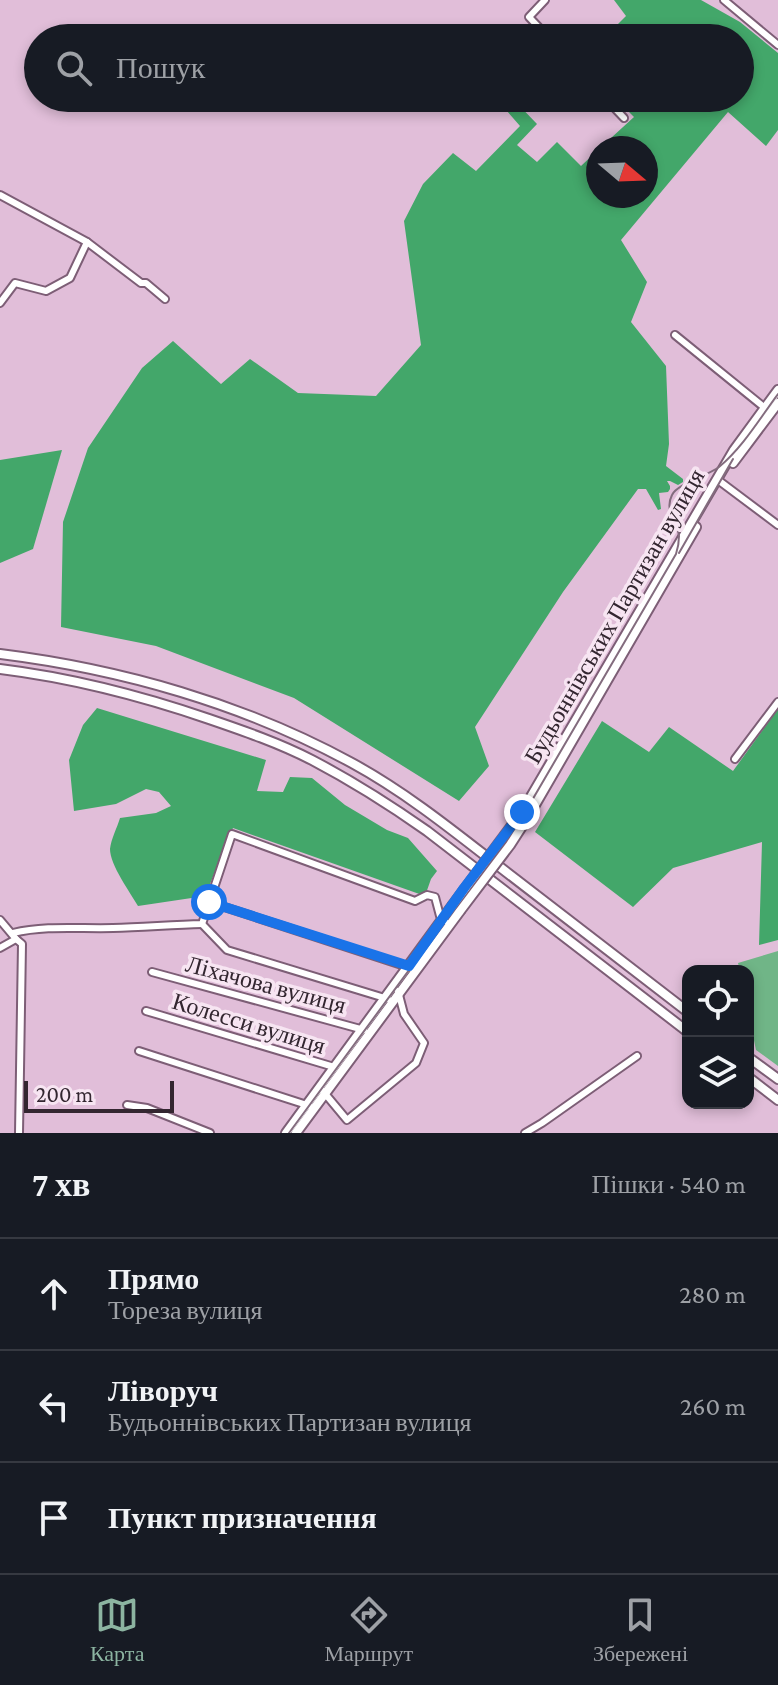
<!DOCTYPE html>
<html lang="uk">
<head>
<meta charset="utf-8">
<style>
	:root { --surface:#171b24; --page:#242831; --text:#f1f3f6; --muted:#9ea1a6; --line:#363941; --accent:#8cb4a1 }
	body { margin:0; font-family:"Crimson Pro",serif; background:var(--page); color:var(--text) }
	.controls { position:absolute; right:24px; bottom:24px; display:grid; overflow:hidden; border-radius:16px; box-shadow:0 4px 12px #0003 }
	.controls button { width:72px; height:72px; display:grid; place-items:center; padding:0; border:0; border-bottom:2px solid var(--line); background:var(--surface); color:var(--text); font:40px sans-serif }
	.compass { position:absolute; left:586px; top:136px; width:72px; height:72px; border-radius:50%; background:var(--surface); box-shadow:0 4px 12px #0003; rotate:109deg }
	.scale { position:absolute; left:24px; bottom:20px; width:150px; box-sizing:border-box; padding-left:8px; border:4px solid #332630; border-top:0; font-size:22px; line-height:28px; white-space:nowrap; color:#332630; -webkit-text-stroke:6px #f7e5f2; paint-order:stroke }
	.stop { position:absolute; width:24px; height:24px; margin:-18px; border:6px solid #1a73e8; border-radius:50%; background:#fff }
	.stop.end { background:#1a73e8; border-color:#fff; box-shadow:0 2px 8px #0008 }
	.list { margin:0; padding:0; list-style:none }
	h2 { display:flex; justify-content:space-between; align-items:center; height:104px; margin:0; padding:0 32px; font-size:34px }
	h2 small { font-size:26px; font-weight:400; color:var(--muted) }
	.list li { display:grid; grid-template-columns:52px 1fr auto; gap:24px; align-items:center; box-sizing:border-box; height:112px; padding:0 32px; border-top:2px solid var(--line) }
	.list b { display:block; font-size:30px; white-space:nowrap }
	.list p { margin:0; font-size:26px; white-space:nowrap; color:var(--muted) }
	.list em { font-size:26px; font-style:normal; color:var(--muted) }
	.icon { flex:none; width:44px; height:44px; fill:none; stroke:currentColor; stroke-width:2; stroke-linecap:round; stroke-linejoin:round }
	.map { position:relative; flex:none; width:778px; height:1133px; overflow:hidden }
	.search { position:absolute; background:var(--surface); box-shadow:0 4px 12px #0003; left:24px; right:24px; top:24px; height:88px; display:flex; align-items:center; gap:20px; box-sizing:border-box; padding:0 28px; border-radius:44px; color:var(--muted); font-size:30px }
	.sheet { height:440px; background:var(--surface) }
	nav { display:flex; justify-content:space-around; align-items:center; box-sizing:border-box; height:112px; border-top:2px solid var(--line); background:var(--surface); font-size:22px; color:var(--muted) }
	nav a { display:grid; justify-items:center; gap:4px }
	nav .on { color:var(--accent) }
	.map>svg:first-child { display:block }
	.green { fill:#70b587 }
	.forest { fill:#43a76a }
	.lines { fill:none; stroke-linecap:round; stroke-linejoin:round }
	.minor-casing { stroke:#7d5e76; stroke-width:10 }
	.major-casing { stroke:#7d5e76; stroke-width:12 }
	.minor { stroke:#fff; stroke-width:6 }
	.major { stroke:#fff; stroke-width:8 }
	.tram { stroke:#836c7e; stroke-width:2 }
	.major-bridge-casing { stroke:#7d5e76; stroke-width:12; stroke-linecap:butt }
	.major-bridge { stroke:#fff; stroke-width:8 }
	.route { stroke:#1a73e8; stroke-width:10 }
	.labels { text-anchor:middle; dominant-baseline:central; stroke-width:7; stroke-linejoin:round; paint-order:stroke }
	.street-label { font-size:24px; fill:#332630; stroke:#f7e5f2 }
</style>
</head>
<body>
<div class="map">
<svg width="778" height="1133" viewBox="0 0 778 1133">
	<rect width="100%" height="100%" fill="#e1bed9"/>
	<path class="green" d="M778,951V1066L756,1050L748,1012V971H740L738,963Z"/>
	<g class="forest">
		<path d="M614,0H701L740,22L778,53V130L766,146L728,112L621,240L647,282L631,322L666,366L669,444L666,466L683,479V482L678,485L670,481H667L670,486V489L668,492L659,493L661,509L658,510L646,489H638L563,592L475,727L489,766L459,801L294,698L156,646L61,627L63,522L88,448L142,368L173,341L221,384L250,359L298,393L376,396L421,345L404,221L423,184L453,153L476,171L520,126L500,103L505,98H512L537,124L517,145L537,162L557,142L581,166L598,150V196H646V148H600L634,117L615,98H740V38H604L626,16Z"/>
		<path d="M62,450L33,549L0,563V460Z"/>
		<path d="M97,708L266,760L257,791L283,792L290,777L312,778L345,805L387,830L408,838L437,871L431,879L425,896L233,828L205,896L138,906C130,892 110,865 110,849C111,839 117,828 120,818L156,813L171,806L159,792L146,789L116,804L74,811L69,760L83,725Z"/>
		<path d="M778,709V940L759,945L762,842L673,868L633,907L535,832L602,721L649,752L669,727L733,771Z"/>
	</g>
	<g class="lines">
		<g class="minor-casing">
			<g id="minor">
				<path d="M545,0L529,17L549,38"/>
				<path d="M724,0L778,45"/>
				<path d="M605,98L624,118"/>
				<path d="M0,195L87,242L141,283H146L165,299"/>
				<path d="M0,303L15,283L46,291L70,278L87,242"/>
				<path d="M675,335L765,408"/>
				<path d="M718,480L778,525"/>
				<path d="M735,759L778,702"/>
				<path d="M209,902L411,968"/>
				<path d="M0,920L16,939L0,948"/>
				<path d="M202,924L227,950L388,999"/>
				<path d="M13,933C46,925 80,929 113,928C143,927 172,925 202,924L232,834L415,901L427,895L435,897L440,916L445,921"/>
				<path d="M16,939L22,944L19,1133"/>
				<path d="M152,972L364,1030"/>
				<path d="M146,1011L334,1067"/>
				<path d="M139,1051L310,1106"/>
				<path d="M322,1090L347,1120L416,1063L424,1043L404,1014L398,991"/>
				<path d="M127,1105L147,1108L210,1133"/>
				<path d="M525,1133L542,1123L637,1056"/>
			</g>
		</g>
		<g class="major-casing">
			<g id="major">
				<path d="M733,463L778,403"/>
				<path d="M0,654C121,669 244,704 352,763C407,793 456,833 505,871C566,918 627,965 688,1012"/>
				<path d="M0,669C73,678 139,695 209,719C244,731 279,743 312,760C352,781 390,805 427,831L688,1032"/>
				<path d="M522,812L734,450L778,390"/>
				<path d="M528,817L696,527"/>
				<path d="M748,1057L778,1079"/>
				<path d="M748,1077L778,1100"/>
				<path d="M286,1133L452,906"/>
				<path d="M296,1133L460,911"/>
			</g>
		</g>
		<use href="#minor" class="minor"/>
		<use href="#major" class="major"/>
		<g class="tram">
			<path d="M679,553L733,459"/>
			<path d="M289,1133L524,814L676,554C678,548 679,542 679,536C677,520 664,511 672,495C677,484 707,476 719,467C743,447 760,418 778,394"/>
		</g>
		<g class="major-bridge-casing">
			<g id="major-bridge">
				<path d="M452,906L522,812"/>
				<path d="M460,911L510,845L528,817"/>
			</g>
		</g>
		<use href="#major-bridge" class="major-bridge"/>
	</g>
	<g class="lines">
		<path class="route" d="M209,902L409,966L464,888L522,812"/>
	</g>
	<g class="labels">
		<g class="street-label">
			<text transform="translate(614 616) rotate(-60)">Будьоннівських Партизан вулиця</text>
			<text transform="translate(266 984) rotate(15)">Ліхачова вулиця</text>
			<text transform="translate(249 1023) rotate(17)">Колесси вулиця</text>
		</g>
	</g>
</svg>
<div class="controls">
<button><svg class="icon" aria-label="locate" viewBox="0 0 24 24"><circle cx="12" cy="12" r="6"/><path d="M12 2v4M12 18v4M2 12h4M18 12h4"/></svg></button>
<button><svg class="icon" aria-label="layers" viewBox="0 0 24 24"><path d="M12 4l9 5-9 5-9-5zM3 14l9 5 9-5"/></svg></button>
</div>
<svg class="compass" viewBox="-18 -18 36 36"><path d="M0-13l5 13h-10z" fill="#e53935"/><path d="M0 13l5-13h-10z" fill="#9ea1a6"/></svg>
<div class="scale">200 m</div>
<div class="stop" style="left:209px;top:902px"></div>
<div class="stop end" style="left:522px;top:812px"></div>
<div class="search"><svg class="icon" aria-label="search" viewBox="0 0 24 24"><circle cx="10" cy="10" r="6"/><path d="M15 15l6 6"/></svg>Пошук</div>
</div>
<section class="sheet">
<h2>7 хв<small>Пішки · 540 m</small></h2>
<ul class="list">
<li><svg class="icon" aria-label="ahead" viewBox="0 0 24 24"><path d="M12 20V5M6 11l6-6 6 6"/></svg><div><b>Прямо</b><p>Тореза вулиця</p></div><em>280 m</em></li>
<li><svg class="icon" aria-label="left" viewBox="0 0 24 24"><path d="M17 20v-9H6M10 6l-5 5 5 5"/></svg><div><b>Ліворуч</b><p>Будьоннівських Партизан вулиця</p></div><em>260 m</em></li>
<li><svg class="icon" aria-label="arrive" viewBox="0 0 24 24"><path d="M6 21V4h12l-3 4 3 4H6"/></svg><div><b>Пункт призначення</b></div></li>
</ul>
</section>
<nav>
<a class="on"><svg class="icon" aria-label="map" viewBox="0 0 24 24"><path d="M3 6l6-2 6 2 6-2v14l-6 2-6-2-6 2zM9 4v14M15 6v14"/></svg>Карта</a>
<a><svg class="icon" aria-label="directions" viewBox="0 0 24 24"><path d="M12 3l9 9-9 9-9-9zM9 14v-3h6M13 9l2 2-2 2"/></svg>Маршрут</a>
<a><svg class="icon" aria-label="saved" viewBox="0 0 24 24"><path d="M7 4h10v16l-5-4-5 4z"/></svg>Збережені</a>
</nav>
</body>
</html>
